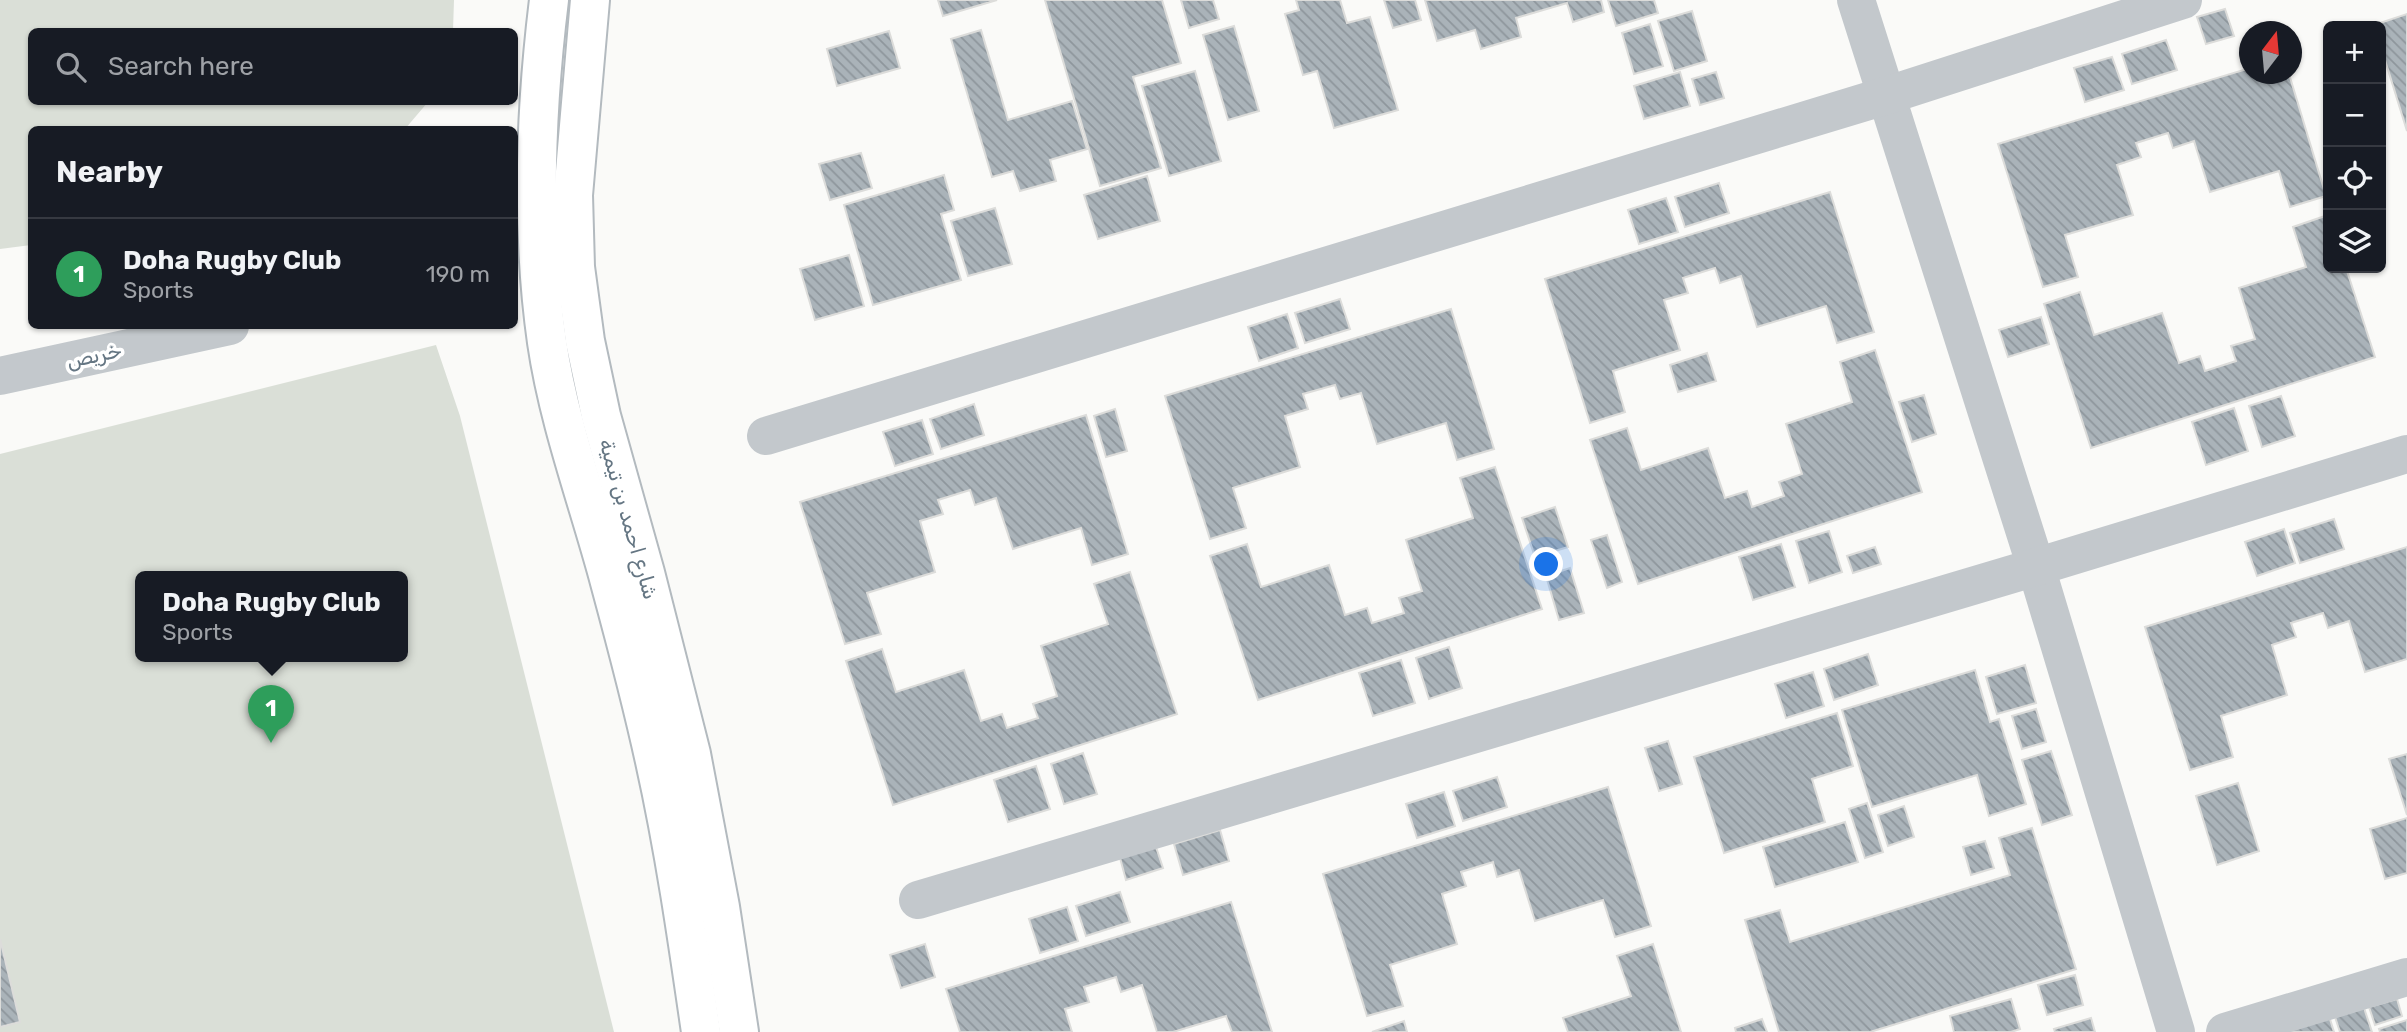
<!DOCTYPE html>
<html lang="en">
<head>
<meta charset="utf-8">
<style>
	:root { --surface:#171b24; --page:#242831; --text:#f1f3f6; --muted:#9ea1a6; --line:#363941; --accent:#e4572e }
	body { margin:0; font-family:Rubik,Cairo,sans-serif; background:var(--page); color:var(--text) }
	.controls { position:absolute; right:21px; top:21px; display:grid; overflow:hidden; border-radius:10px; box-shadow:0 2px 5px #0004 }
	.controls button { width:63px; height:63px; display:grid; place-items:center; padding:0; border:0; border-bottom:2px solid var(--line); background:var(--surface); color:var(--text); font:35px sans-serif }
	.compass { position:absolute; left:2239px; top:21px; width:63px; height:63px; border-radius:50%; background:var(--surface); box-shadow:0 2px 5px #0004; rotate:16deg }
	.you { position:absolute; left:1547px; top:565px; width:24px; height:24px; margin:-18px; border:5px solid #fff; border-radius:50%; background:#1a73e8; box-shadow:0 0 0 10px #1a73e833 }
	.badge { display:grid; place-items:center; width:46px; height:46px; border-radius:50%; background:var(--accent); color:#fff; font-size:23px; font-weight:700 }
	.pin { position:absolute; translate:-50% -58px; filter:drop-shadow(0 2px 4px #0008) }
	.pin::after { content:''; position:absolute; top:37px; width:24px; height:21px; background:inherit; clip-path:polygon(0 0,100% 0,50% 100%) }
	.popup { position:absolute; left:135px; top:571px; width:273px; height:91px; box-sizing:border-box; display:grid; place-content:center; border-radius:10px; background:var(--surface); filter:drop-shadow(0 2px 5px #0005); font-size:23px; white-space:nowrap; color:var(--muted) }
	.popup b { font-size:26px; color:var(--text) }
	.popup::after { content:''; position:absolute; left:50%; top:100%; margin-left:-14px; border:14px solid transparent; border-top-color:var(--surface) }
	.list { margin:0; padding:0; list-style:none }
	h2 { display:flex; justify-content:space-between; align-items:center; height:91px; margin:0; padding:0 28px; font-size:30px }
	h2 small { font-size:23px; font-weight:400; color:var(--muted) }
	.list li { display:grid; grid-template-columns:46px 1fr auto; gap:21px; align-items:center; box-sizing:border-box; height:112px; padding:0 28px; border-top:2px solid var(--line) }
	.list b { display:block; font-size:26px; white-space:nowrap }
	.list p { margin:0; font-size:23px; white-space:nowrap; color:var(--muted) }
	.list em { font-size:23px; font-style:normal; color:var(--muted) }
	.icon { flex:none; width:38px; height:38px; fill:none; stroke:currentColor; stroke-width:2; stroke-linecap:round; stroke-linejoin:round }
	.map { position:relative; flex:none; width:2407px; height:1032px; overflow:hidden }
	.search { position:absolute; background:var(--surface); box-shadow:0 2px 5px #0004; left:28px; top:28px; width:490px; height:77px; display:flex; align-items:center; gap:18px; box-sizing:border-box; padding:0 24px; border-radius:10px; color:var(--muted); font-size:26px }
	.panel { position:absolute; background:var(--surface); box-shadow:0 2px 5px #0004; left:28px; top:126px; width:490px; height:203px; border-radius:10px }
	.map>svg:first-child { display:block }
	.garden { fill:#dadfd7; fill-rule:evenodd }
	.building { fill:url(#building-back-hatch); stroke:#dcdcda; stroke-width:2 }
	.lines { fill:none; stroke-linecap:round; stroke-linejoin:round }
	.secondary-casing { stroke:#b3babf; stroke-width:42 }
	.street { stroke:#c3c8cc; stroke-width:38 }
	.secondary { stroke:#fff; stroke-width:38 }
	.labels { text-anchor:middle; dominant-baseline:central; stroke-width:7; stroke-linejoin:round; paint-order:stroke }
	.street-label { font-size:21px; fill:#657683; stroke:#fff }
</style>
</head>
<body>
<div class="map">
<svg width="2407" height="1032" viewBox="0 0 2407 1032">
	<defs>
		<pattern id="building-back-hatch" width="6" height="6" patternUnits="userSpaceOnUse" patternTransform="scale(1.75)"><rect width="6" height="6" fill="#aab3b9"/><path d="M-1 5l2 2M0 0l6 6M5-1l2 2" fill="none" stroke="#8e969c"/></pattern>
	</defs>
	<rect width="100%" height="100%" fill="#fafaf8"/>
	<g class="garden">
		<path d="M0,0H454L453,31L32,32V102H428L405,129L32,130L31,245L0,249Z"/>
		<path d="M436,345L460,416L614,1032H0V454ZM140,577H402V657H140Z"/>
	</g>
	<g class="building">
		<path d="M938,0H997L943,16Z"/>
		<path d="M1045,0H1162L1181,63L1133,77L1161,168L1100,186Z"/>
		<path d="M1181,0H1213L1219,19L1189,28Z"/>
		<path d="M1296,0H1340L1347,23L1370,17L1398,110L1334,128L1317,71L1303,75L1285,14L1299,10Z"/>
		<path d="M1384,0H1415L1421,20L1393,28Z"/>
		<path d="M1425,0H1601L1604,12L1573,22L1567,3L1516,18L1521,37L1481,49L1475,30L1437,41Z"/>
		<path d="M1608,0H1654L1658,13L1616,26Z"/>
		<path d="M2225,9L2234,36L2206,44L2197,17Z"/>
		<path d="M1692,11L1707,61L1674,71L1658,21Z"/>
		<path d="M2407,14V131L2381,47V26L2374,25Z"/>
		<path d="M1650,24L1663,66L1634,74L1622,33Z"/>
		<path d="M1234,26L1259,111L1228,120L1203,35Z"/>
		<path d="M981,30L1008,120L1072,101L1087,149L1050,160L1056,181L1020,191L1013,171L992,177L951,39Z"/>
		<path d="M889,31L900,68L837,86L827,49Z"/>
		<path d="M2166,40L2177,70L2132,84L2122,54Z"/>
		<path d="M2112,57L2124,90L2085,102L2074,68Z"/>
		<path d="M2250,68V74H2289L2326,196L2290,207L2279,171L2210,192L2194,141L2173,148L2168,133L2136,143L2141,157L2117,165L2133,215L2065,235L2078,277L2043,287L1998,144Z"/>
		<path d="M1195,71L1221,161L1169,176L1142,86Z"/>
		<path d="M1680,72L1690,106L1644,119L1634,86Z"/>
		<path d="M1716,72L1724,98L1700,105L1692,79Z"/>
		<path d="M861,153L872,188L830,200L819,164Z"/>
		<path d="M944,175L954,210L941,214L961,280L873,305L844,205Z"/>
		<path d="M1147,176L1160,221L1098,239L1084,195Z"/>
		<path d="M1719,183L1729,213L1685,227L1675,197Z"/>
		<path d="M1830,192L1874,332L1837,343L1826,306L1757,327L1741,276L1720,283L1715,268L1683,278L1688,293L1664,300L1680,350L1613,371L1625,412L1590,423L1545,279Z"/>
		<path d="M1666,198L1678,232L1639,244L1628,210Z"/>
		<path d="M995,208L1012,264L968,276L951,221Z"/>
		<path d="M2328,215V268H2346L2375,357L2091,448L2044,304L2080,292L2094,335L2162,313L2179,363L2200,356L2205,371L2236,361L2231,346L2255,339L2239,288L2306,267L2293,227Z"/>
		<path d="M849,255L864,306L815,320L800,269Z"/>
		<path d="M1340,299L1350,329L1305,343L1295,313Z"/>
		<path d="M1451,309L1494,449L1457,460L1446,423L1377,444L1361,393L1340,399L1335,385L1303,394L1308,409L1285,416L1300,467L1233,488L1246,528L1210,539L1165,396Z"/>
		<path d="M1287,314L1298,348L1259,361L1248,327Z"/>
		<path d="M2041,317L2049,344L2008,357L1999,330Z"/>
		<path d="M1875,350L1922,492L1638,584L1590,440L1627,428L1641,470L1708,448L1725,498L1747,491L1752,507L1784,496L1779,482L1802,474L1786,424L1852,402L1840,362Z"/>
		<path d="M1707,353L1716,381L1678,392L1670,365Z"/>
		<path d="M1924,395L1936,434L1912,442L1899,402Z"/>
		<path d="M2281,396L2295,436L2262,447L2249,406Z"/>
		<path d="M974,404L984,435L941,449L930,419Z"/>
		<path d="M2234,408L2248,451L2206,465L2192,422Z"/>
		<path d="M1115,409L1127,451L1106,457L1094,416Z"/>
		<path d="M1086,415L1128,554L1092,565L1081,528L1013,549L996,498L975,505L970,490L938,500L943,514L920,521L935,572L867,593L881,634L845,644L800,502Z"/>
		<path d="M922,420L933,454L895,466L883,432Z"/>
		<path d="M1495,467L1542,609L1258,700L1210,556L1247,544L1261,587L1329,565L1345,615L1367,608L1372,623L1404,613L1399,598L1422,591L1406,540L1473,518L1460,478Z"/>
		<path d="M1555,507L1568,547L1535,557L1522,518Z"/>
		<path d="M2334,519L2344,549L2300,563L2290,533Z"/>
		<path d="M2284,529L2295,563L2257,576L2245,542Z"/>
		<path d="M1829,531L1842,572L1809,583L1796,541Z"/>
		<path d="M1607,535L1622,582L1607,588L1591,540Z"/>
		<path d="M1781,544L1795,587L1753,600L1739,557Z"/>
		<path d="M1875,547L1881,564L1853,573L1847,556Z"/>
		<path d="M2407,547V659L2365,672L2349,621L2328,628L2323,613L2291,623L2296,637L2272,645L2287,695L2221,716L2233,757L2190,770L2145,627Z"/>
		<path d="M1570,568L1584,613L1559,620L1546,576Z"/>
		<path d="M1130,572L1177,714L893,805L846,661L882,649L896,692L964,670L981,721L1002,714L1007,728L1038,718L1033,704L1057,696L1041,646L1108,624L1094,584Z"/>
		<path d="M1449,647L1462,688L1429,699L1416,658Z"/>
		<path d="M1868,654L1878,685L1834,700L1824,669Z"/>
		<path d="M1401,660L1415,703L1373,716L1359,673Z"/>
		<path d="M2025,665L2036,703L1997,714L1986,677Z"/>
		<path d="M1975,670L1990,722L1999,719L2026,804L1989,816L1977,775L1872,807L1842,710Z"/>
		<path d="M1813,672L1824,706L1786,718L1775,684Z"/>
		<path d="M2036,709L2046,742L2022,749L2012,716Z"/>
		<path d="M1837,713L1853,766L1812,779L1825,822L1724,853L1694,757Z"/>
		<path d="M1668,741L1682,784L1659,791L1645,748Z"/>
		<path d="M2051,751L2072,815L2042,825L2022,760Z"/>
		<path d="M1083,753L1097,794L1064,804L1051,764Z"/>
		<path d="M2407,754V815L2389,759Z"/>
		<path d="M1036,766L1050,809L1008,822L994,780Z"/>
		<path d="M1497,777L1507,807L1463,821L1453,791Z"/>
		<path d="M2238,783L2259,851L2217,865L2196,796Z"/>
		<path d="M1608,787L1651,926L1615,937L1603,900L1535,921L1519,870L1497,877L1493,862L1461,872L1466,886L1442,894L1457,944L1390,965L1403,1006L1367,1016L1323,874Z"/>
		<path d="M1444,792L1455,826L1417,838L1406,804Z"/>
		<path d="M1867,803L1883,852L1865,858L1849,809Z"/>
		<path d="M1904,806L1914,837L1888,846L1878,815Z"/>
		<path d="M2407,818V873L2385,879L2370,829Z"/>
		<path d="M1845,822L1858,862L1775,887L1763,847Z"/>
		<path d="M2032,828L2076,969L1870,1032H1779L1745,920L1780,910L1790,942L2010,875L1999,838Z"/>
		<path d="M1220,830L1229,861L1183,875L1174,844Z"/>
		<path d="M1985,841L1994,868L1971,875L1963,847Z"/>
		<path d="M1156,847L1163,868L1126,880L1120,858Z"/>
		<path d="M1120,892L1130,922L1086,936L1076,906Z"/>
		<path d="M1231,902L1272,1032H1232L1226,1016L1173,1032H1157L1142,985L1121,992L1116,977L1084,987L1089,1002L1065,1009L1072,1032H960L946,989Z"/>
		<path d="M1067,907L1078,941L1040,953L1029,919Z"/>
		<path d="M0,939L20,1022L0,1027Z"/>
		<path d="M925,944L935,977L901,988L890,955Z"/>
		<path d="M1653,944L1681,1032H1568L1563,1018L1631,996L1617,956Z"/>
		<path d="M2075,975L2083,1005L2047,1015L2038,985Z"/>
		<path d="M2011,999L2020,1029L2011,1032H1954L1950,1016Z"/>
		<path d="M2397,999L2402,1016L2375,1025L2369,1007Z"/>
		<path d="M2364,1008L2372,1032H2340L2335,1017Z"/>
		<path d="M2329,1016L2334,1032H2279Z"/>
		<path d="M2091,1018L2095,1032H2055L2054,1029Z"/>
		<path d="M1762,1019L1767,1032H1736L1735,1028Z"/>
		<path d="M2407,1020V1032H2380L2379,1029Z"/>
		<path d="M1404,1021L1407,1032H1372Z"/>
	</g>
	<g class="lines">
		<g class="secondary-casing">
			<g id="secondary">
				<path d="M549,0C535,114 531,229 547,342C559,424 589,503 610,582C626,641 642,701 655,761C675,851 688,942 701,1032"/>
				<path d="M590,0L573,195L575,267L585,341L601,416L645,573L691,754L720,907L739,1032"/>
			</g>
		</g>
		<g class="street">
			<path d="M1856,0L2036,567L2176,1032"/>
			<path d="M0,376L230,326"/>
			<path d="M766,436L1885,96L2183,0"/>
			<path d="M918,900L2036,567L2407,454"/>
			<path d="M2225,1032L2407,977"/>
		</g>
		<use href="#secondary" class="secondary"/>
	</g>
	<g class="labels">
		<g class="street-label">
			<text transform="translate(94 355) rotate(-12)">خريص</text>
			<text transform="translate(629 519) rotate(74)">شارع احمد بن تيمية</text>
		</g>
	</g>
</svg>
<div class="controls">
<button>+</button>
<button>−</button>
<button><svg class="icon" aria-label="locate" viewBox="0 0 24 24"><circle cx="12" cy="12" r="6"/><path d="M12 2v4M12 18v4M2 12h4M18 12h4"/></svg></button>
<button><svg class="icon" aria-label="layers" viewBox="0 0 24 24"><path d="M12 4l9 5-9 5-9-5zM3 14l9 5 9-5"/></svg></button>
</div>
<svg class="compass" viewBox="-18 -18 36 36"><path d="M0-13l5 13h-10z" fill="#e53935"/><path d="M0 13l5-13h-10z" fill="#9ea1a6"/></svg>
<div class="you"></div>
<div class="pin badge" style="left:271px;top:743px;background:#2e9e5b">1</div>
<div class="popup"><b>Doha Rugby Club</b>Sports</div>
<div class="search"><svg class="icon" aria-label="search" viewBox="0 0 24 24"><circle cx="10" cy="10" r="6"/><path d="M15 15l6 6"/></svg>Search here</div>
<section class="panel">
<h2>Nearby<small></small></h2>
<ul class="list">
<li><span class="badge" style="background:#2e9e5b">1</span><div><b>Doha Rugby Club</b><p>Sports</p></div><em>190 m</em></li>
</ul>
</section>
</div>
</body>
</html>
